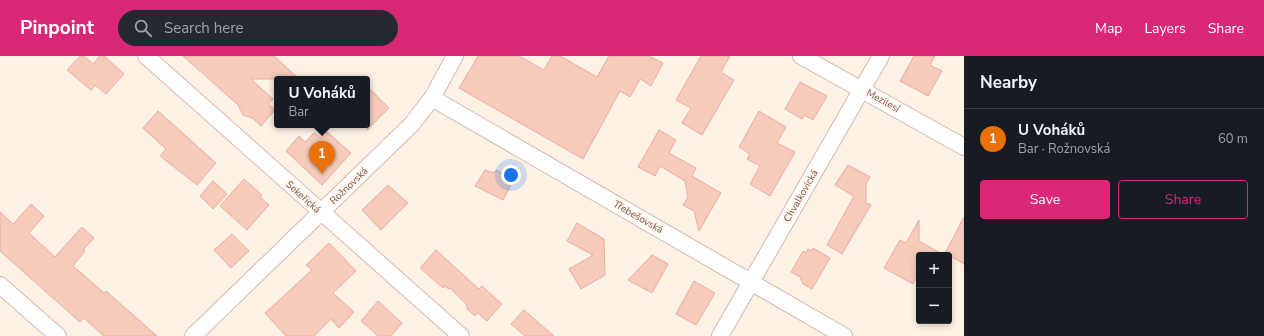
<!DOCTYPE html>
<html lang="en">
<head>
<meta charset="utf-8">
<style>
	:root { --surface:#171b24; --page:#242831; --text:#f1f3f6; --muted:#9ea1a6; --line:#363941; --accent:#db2777 }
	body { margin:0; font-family:"Nunito Sans",sans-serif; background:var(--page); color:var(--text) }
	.controls { position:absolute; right:12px; bottom:12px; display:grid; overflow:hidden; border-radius:4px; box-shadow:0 2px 6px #0003 }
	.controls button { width:36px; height:36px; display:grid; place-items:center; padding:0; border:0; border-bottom:1px solid var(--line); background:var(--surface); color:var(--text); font:20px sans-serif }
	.you { position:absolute; left:511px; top:119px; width:14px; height:14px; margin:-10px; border:3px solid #fff; border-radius:50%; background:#1a73e8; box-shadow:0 0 0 6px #1a73e833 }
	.badge { display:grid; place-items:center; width:26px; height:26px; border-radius:50%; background:var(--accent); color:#fff; font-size:13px; font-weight:700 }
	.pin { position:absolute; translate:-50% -33px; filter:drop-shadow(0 1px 2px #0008) }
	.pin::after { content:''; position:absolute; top:21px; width:14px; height:12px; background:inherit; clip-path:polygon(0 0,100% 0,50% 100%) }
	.popup { position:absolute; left:274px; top:20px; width:96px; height:52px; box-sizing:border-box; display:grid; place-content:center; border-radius:4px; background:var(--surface); filter:drop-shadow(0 1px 3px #0005); font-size:13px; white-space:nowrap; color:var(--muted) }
	.popup b { font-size:15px; color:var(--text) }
	.popup::after { content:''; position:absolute; left:50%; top:100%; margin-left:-8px; border:8px solid transparent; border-top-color:var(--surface) }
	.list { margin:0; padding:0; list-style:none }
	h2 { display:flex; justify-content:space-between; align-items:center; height:52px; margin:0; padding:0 16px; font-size:17px }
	h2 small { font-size:13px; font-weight:400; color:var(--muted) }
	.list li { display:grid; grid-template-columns:26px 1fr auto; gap:12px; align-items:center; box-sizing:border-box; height:60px; padding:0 16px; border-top:1px solid var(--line) }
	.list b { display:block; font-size:15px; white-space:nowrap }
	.list p { margin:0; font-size:13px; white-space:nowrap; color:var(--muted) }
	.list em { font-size:13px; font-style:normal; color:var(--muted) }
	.actions { display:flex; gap:8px; padding:12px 16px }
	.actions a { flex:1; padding:9px 0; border:1px solid var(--accent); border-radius:4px; text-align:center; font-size:14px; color:var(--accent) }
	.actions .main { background:var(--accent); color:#fff }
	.icon { flex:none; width:22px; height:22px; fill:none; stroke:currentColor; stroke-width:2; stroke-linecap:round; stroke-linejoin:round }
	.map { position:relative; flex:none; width:964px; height:280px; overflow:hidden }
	header { display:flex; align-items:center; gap:24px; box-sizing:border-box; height:56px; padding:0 20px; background:var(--accent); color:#fff }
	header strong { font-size:19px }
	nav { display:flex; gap:22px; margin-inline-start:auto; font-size:14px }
	.search { width:280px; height:36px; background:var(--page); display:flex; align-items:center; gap:10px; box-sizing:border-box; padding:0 14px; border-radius:22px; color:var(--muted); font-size:15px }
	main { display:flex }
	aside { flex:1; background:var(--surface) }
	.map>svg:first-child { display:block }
	.building { fill:#f6cbbb; stroke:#eaae9a }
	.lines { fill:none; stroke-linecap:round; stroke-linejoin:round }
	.street-casing { stroke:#d4b9ad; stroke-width:18 }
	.street { stroke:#fff; stroke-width:16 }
	.labels { text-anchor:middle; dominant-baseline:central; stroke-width:4; stroke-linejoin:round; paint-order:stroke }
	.street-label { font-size:10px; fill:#7a5348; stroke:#fff6ed }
</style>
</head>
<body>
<header>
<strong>Pinpoint</strong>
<div class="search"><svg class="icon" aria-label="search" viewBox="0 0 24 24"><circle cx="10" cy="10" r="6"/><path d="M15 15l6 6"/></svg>Search here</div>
<nav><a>Map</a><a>Layers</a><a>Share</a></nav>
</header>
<main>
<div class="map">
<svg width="964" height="280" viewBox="0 0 964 280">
	<rect width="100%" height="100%" fill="#fef1e5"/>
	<g class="building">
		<path d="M80,0H84L93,8L100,0H104L124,18L106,38L95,29L91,34L67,14Z"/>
		<path d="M183,0H274L299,23H251L273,43L268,48L275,54L261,70L252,62L243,59L238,49Z"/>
		<path d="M478,0H519L544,14L552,0H560L597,21L609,0H649L663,7L651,30L640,23L630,41L620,35L583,103L459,32Z"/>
		<path d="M701,0H730L721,16L734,24L702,79L682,67L691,52L676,44Z"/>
		<path d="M914,0H935L930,9L942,15L928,40L900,25Z"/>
		<path d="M800,26L827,40L813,64L804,59L802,63L785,53Z"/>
		<path d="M367,30L389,52L367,74Z"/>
		<path d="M158,55L216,107L197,129L160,100L166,93L143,72Z"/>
		<path d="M759,55L786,71L777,87L795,96L770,140L750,128L760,110L747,103L750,98L739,91Z"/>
		<path d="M659,74L676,84L669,97L696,112L692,120L721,137L699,175L694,155L683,149L688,141L685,125L660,110L655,120L638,111Z"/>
		<path d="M326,75L351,97L322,129L286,95L299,80L305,86L314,77L320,82Z"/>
		<path d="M848,109L870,121L866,128V147L871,149L842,198L827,189L854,140L835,129Z"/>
		<path d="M485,114L494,117L496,114L511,122L509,125L512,127L503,144L475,130Z"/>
		<path d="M244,123L262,139L260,141L269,149L247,174L220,150Z"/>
		<path d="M213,125L227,138L213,153L200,140Z"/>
		<path d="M388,129L408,147L381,174L362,154Z"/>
		<path d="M31,148L44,160L29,177L55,201L82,171L94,182L83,194L85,195L73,210L104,237L106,235L157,280H104L84,262L80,266L0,195V156L13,168Z"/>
		<path d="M964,161V208L945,197Z"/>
		<path d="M919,164V185L944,199H919V217L913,228L884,212L900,184L906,187Z"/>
		<path d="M577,167L604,183L605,219L581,233L569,213L593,199L567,185Z"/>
		<path d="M232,178L249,195L231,212L214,194Z"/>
		<path d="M329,187L356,215L333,237L354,256L339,272L331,263L314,280H286L265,257L312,214L306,209Z"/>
		<path d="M813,192L830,202L812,233L803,228L800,221L791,216L803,195L806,197L808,193L812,195Z"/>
		<path d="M436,194L479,233L482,230L502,248L487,265L478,257L475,260L467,253V249L450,232L449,233L444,230L443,232L420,212Z"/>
		<path d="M652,199L668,208L652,237L628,224Z"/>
		<path d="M694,225L715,237L696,269L676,258Z"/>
		<path d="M378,245L402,267L391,280H378L361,265Z"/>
		<path d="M524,254L554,280H525L511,268Z"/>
	</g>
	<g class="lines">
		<g class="street-casing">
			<g id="street">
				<path d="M146,0L461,280"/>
				<path d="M801,0L964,91"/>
				<path d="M432,42L844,280"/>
				<path d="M0,229L58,280"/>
				<path d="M193,280L412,68L432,42L455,0"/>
				<path d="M720,280L881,0"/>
			</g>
		</g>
		<use href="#street" class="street"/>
	</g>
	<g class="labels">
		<g class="street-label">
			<text transform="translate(883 45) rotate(29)">Mezilesí</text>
			<text transform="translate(349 130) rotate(-44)">Rožnovská</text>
			<text transform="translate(801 140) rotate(-60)">Chvalkovická</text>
			<text transform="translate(303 141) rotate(42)">Sekeřická</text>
			<text transform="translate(638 161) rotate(30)">Třebešovská</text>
		</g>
	</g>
</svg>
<div class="controls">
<button>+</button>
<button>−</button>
</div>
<div class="you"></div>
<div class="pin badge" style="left:322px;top:118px;background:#e8710a">1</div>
<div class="popup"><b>U Voháků</b>Bar</div>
</div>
<aside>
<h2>Nearby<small></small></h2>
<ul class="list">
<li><span class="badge" style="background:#e8710a">1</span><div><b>U Voháků</b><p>Bar · Rožnovská</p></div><em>60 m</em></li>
</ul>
<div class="actions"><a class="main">Save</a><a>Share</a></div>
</aside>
</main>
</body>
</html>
